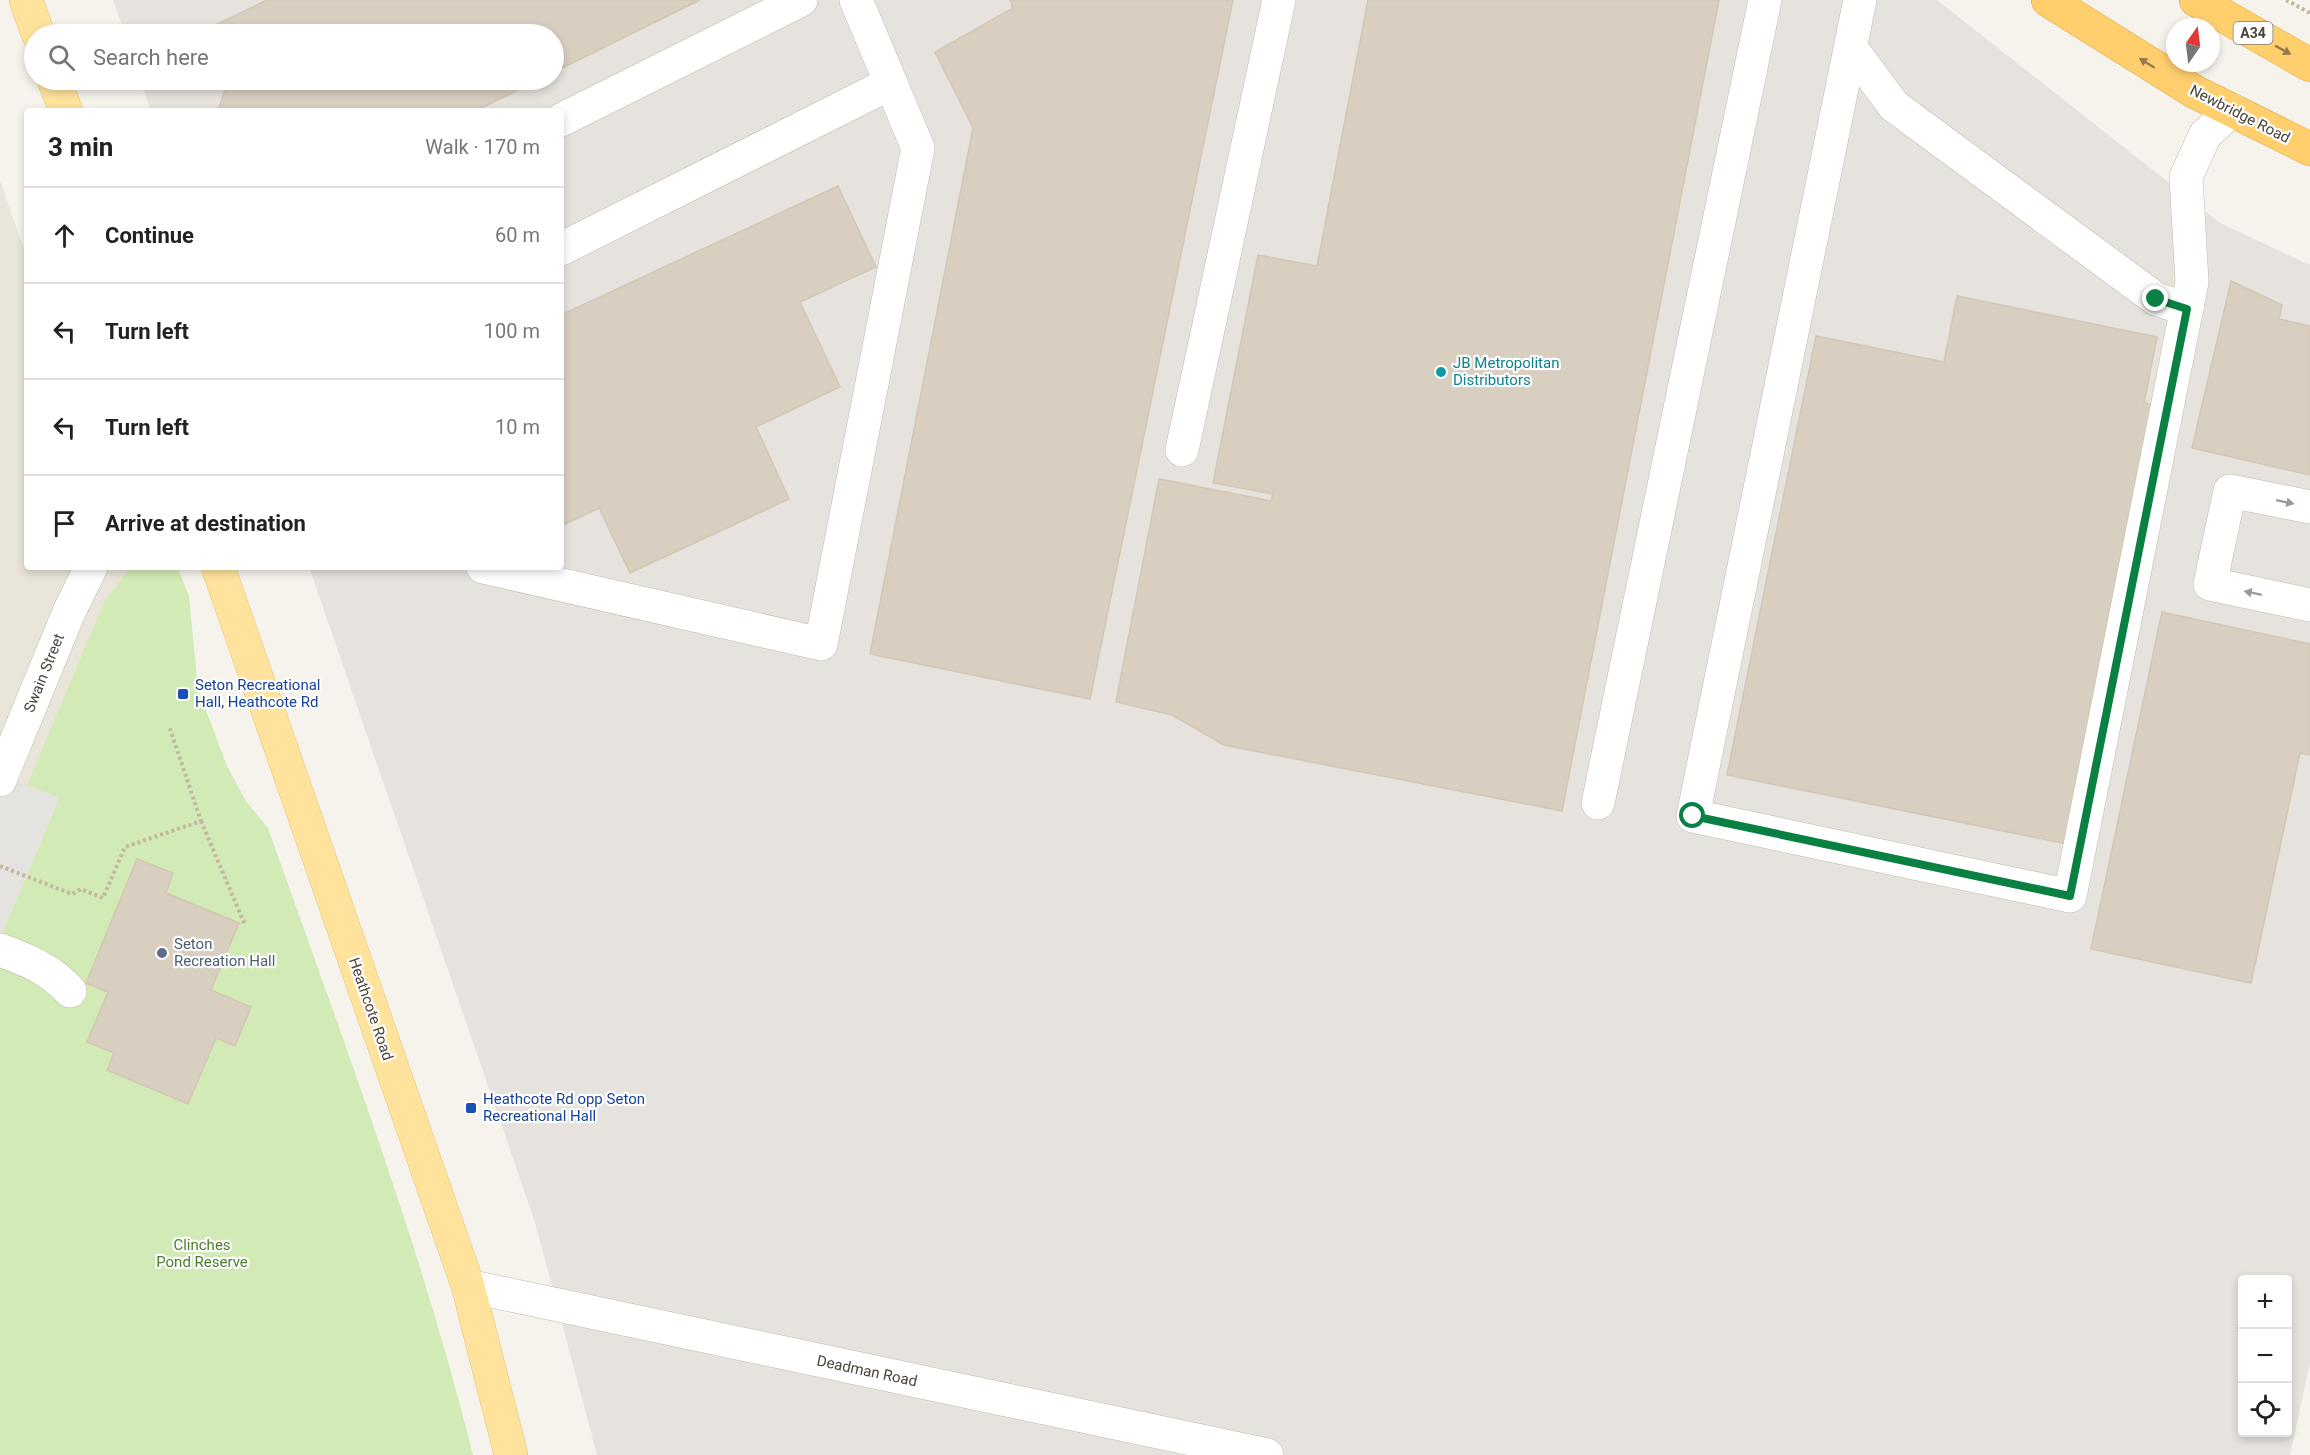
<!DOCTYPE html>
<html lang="en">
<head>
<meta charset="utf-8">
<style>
	:root { --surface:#fff; --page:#f2f2f2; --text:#222; --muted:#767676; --line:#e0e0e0 }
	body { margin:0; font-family:Roboto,sans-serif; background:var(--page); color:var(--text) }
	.controls { position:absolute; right:18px; bottom:18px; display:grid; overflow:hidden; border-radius:6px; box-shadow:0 3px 9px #0003 }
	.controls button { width:54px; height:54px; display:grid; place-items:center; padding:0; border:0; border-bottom:2px solid var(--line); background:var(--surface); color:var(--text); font:30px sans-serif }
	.compass { position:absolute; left:2166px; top:18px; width:54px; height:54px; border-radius:50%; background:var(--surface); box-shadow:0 3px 9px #0003; rotate:14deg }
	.stop { position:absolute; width:18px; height:18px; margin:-14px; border:4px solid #0b8043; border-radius:50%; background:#fff }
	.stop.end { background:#0b8043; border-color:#fff; box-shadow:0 2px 6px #0008 }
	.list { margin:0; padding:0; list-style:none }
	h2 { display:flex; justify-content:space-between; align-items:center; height:78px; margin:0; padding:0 24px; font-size:26px }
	h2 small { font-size:20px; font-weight:400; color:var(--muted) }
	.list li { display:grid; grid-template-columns:39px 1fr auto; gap:18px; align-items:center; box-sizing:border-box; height:96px; padding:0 24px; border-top:2px solid var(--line) }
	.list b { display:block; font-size:22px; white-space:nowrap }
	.list em { font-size:20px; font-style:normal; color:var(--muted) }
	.icon { flex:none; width:33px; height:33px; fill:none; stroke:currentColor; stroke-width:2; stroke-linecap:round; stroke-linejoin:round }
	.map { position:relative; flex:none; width:2310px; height:1455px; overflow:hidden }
	.search { position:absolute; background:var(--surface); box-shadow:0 3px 9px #0003; left:24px; top:24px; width:540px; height:66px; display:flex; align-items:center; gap:15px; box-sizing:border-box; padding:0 21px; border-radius:33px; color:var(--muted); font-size:22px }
	.panel { position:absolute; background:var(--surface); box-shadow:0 3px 9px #0003; left:24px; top:108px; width:540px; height:462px; border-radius:6px }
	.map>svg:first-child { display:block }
	.residential { fill:#eae5da }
	.industrial { fill:#e6e2dd; fill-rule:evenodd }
	.green { fill:#d2eab5 }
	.parking { fill:#e5e3e0 }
	.building { fill:#d8cfc1; stroke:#d3c7b4; stroke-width:1.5 }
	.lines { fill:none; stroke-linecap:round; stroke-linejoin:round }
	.minor-casing { stroke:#c2bbae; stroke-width:34 }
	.major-casing { stroke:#e6c16a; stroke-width:34 }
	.highway-casing { stroke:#e0a43c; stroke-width:34 }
	.path { stroke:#c4b79f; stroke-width:4; stroke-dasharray:3 3; stroke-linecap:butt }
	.minor { stroke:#fff; stroke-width:33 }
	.major { stroke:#ffe39c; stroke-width:33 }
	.highway { stroke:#ffcf6e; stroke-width:33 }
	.oneway { fill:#937c4e }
	.oneway2 { fill:#9c9892 }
	.route { stroke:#0b8043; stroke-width:8 }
	.culture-dot { fill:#0f9aa8; stroke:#fff; stroke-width:2 }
	.transit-dot { fill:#1a4fb4; stroke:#fff; stroke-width:2 }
	.service-dot { fill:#5c6f8a; stroke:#fff; stroke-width:2 }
	.labels { text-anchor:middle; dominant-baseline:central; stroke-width:4.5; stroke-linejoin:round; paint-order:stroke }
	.shield { fill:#fff; stroke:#817c74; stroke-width:1.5 }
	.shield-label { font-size:14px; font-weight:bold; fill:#4b4439 }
	.street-label { font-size:15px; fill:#4b4439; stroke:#fff }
	.culture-label { font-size:15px; fill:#0d838f; stroke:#fff; text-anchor:start }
	.transit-label { font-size:15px; fill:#164399; stroke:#fff; text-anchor:start }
	.service-label { font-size:15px; fill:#4e5e75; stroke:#fff; text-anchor:start }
	.park-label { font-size:15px; fill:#4a7f2a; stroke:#fff }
</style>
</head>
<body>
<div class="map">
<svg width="2310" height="1455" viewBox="0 0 2310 1455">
	<rect width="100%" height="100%" fill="#f6f3ec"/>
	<path class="residential" d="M0,181L27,257V567H131L105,601L0,938Z"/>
	<path class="industrial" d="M113,0H1937L2220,223L2310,265V1363L2290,1455H597L535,1222L309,567H561V111H151L140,80H554V34H125ZM2242,1280H2288V1432H2242Z"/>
	<path class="green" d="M131,567H170L179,571L189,596L198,689L227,766L246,801L268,828C341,1035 420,1242 473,1455H0V938L59,798L27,785L105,600Z"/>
	<path class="parking" d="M2,776L59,798L0,938V780Z"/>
	<g class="building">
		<path d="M267,0H700L554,72V34H205L203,31Z"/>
		<path d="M1010,0H1233L1090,699L870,654L973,128L935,52L1013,8Z"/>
		<path d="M1368,0H1719L1562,811L1224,745L1172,715L1116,702L1159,479L1271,501L1273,494L1213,483L1258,255L1317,266Z"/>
		<path d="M228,80H539L475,111H218Z"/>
		<path d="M838,186L876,267L800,302L840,387L756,427L789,499L630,573L599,508L561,526V315Z"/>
		<path d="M2231,281L2282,305L2279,319L2310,326V475L2192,448Z"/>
		<path d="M1957,296L2157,337L2144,403L2157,406L2068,844L1727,775L1816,336L1944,362Z"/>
		<path d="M2162,612L2310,644V755L2300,753L2251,983L2091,949Z"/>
		<path d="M137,859L173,873L166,893L239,923L211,990L251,1007L235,1046L216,1038L188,1104L107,1070L114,1053L87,1042L108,992L86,983Z"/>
	</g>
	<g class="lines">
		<g class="minor-casing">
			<g id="minor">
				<path d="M1860,0L1693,816L2070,896L2192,282L2186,177L2205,135L2232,110"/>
				<path d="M1851,48L1894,106L2156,299L2187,309"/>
				<path d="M561,120L801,0"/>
				<path d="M561,249L891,83"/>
				<path d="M1182,450L1279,0"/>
				<path d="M2310,507L2230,491L2210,584L2310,605"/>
				<path d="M483,567L821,644L918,148L856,0"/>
				<path d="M0,780L69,612L91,567"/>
				<path d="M1598,803L1765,0"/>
				<path d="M0,950C27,960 50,969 70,991"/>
				<path d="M468,1286L1267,1455"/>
			</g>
		</g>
		<g class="major-casing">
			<g id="major">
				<path d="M26,0L38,34"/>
				<path d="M54,80L66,111"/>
				<path d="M218,567L468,1286L511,1455"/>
			</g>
		</g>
		<g class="highway-casing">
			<g id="highway">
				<path d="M2048,0L2195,92L2310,149"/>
				<path d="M2196,0L2310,65"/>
			</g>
		</g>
		<g class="path">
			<path d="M2286,0L2310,13"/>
			<path d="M201,821L245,925"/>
			<path d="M0,866L72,894L81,889L103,898L125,847L201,821L169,726"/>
		</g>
		<use href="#minor" class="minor"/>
		<use href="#major" class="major"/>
		<use href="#highway" class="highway"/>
	</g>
	<defs><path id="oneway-solid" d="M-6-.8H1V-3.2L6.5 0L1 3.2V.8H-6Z" transform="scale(1.5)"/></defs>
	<g class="oneway">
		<use href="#oneway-solid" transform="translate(2283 50) rotate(29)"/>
		<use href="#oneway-solid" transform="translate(2147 63) rotate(-148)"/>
	</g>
	<g class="oneway2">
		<use href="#oneway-solid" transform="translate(2285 502) rotate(12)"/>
		<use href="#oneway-solid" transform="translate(2253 593) rotate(-168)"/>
	</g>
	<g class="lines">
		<path class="route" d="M1693,816L2070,896L2187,309L2156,299"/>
	</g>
	<circle class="culture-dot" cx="1441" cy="372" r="6"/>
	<g class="transit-dot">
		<rect x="177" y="688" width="12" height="12" rx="3"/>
		<rect x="465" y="1102" width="12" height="12" rx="3"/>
	</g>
	<circle class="service-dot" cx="162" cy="953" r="6"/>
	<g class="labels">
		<rect class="shield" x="2233.5" y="22" width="39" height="22" rx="4.5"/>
		<g class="shield-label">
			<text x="2253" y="33">A34</text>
		</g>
		<g class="street-label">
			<text transform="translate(2240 114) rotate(27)">Newbridge Road</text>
			<text transform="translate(44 673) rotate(-68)">Swain Street</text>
			<text transform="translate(371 1009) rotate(71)">Heathcote Road</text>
			<text transform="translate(867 1371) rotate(12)">Deadman Road</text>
		</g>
		<g class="culture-label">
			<text x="1453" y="363">JB Metropolitan<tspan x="1453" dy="17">Distributors</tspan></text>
		</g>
		<g class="transit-label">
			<text x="195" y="685">Seton Recreational<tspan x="195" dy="17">Hall, Heathcote Rd</tspan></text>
			<text x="483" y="1099">Heathcote Rd opp Seton<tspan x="483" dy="17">Recreational Hall</tspan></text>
		</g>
		<g class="service-label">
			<text x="174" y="944">Seton<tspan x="174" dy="17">Recreation Hall</tspan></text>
		</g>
		<g class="park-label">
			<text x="202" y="1245">Clinches<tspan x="202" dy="17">Pond Reserve</tspan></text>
		</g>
	</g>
</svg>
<div class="controls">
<button>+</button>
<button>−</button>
<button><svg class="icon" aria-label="locate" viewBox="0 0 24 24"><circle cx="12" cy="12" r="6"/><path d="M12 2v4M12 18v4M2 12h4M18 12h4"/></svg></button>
</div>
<svg class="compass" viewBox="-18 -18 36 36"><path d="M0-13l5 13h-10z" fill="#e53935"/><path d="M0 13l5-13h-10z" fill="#767676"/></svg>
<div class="stop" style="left:1693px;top:816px"></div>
<div class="stop end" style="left:2156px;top:299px"></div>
<div class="search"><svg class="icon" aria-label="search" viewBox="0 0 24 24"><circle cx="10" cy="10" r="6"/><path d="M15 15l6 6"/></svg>Search here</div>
<section class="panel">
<h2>3 min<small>Walk · 170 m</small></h2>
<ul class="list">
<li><svg class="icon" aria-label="ahead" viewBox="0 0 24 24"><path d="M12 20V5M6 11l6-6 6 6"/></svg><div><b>Continue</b></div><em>60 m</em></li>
<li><svg class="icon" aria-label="left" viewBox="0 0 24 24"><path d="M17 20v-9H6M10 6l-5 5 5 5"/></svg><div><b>Turn left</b></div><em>100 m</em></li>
<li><svg class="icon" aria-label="left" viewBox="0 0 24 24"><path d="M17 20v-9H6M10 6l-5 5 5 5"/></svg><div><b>Turn left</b></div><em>10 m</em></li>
<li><svg class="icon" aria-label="arrive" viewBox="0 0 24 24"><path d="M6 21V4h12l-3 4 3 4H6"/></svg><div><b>Arrive at destination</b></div></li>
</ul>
</section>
</div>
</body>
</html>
